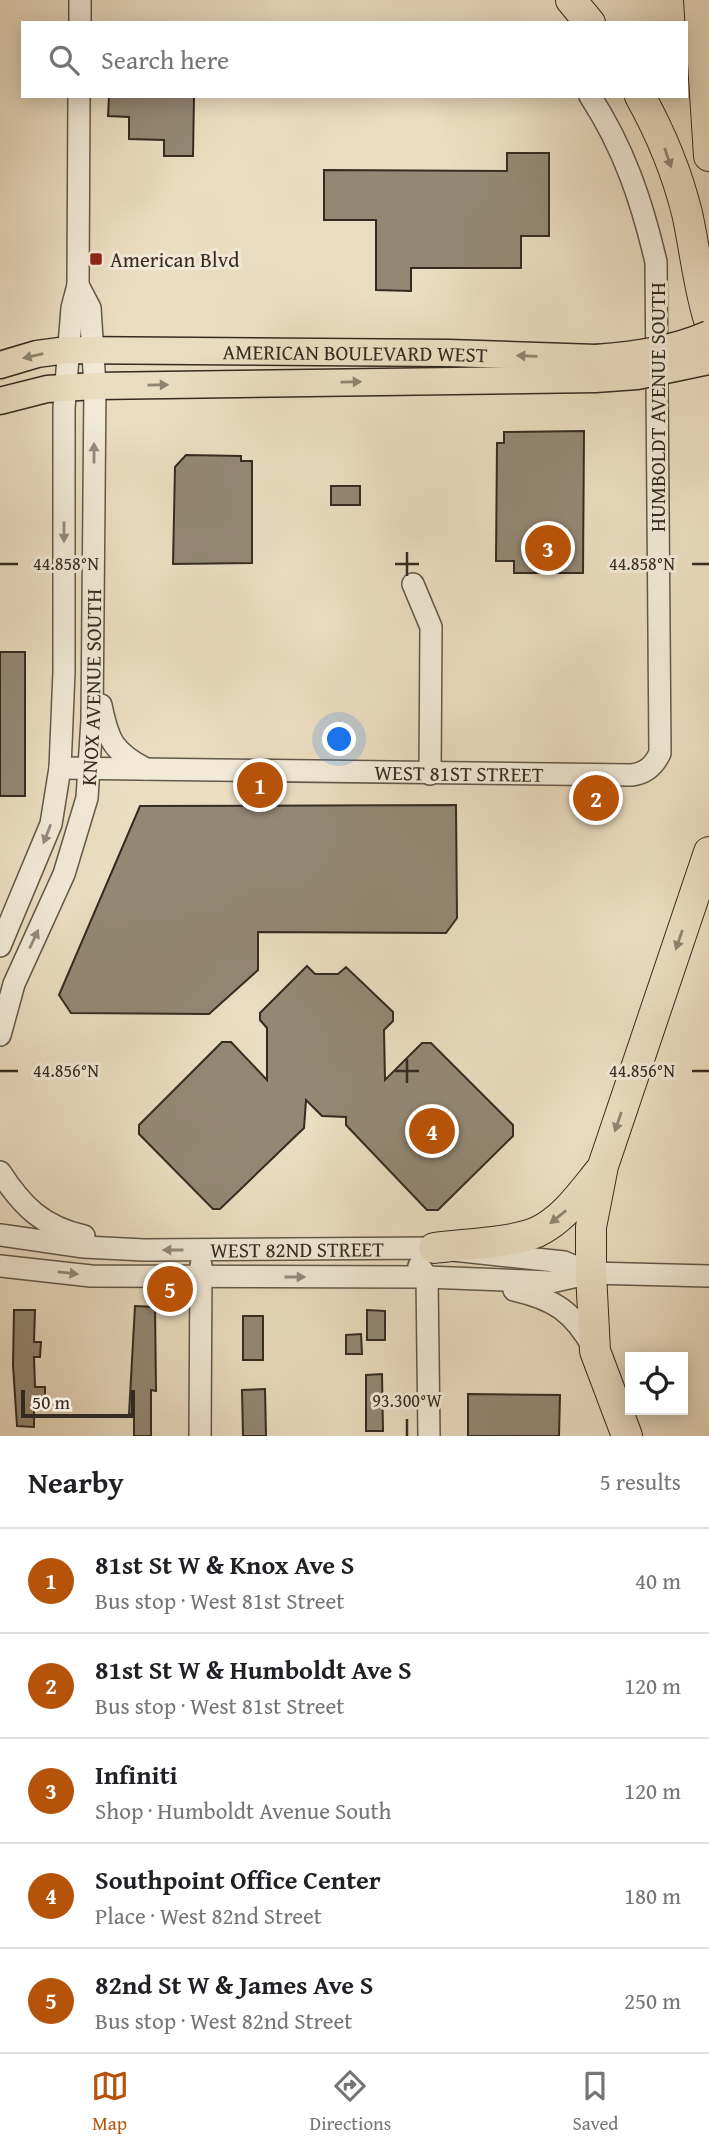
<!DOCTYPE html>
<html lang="en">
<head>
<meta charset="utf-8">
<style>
	:root { --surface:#fff; --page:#f2f2f2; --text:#202124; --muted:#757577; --line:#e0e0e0; --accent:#b45309 }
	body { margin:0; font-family:"Gentium Book Plus",serif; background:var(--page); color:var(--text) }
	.controls { position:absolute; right:21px; bottom:21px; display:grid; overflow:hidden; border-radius:0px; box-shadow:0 4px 18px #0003 }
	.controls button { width:63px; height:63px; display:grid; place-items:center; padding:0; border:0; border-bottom:2px solid var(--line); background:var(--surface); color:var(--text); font:35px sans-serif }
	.scale { position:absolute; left:21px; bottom:18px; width:114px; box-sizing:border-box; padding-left:7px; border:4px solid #362b22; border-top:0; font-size:19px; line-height:24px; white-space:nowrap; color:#362b22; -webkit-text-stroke:5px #f2e9d7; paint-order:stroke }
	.you { position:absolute; left:340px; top:740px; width:24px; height:24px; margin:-18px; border:5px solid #fff; border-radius:50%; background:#1a73e8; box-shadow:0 0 0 10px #1a73e833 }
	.badge { display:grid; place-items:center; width:46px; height:46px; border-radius:50%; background:var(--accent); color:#fff; font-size:23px; font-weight:700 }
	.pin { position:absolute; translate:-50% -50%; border:4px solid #fff; box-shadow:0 2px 7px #0006 }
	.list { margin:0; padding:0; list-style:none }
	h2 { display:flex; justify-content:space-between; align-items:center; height:91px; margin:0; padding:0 28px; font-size:30px }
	h2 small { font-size:23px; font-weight:400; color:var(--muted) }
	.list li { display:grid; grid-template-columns:46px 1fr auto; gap:21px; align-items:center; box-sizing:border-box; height:105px; padding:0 28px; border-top:2px solid var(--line) }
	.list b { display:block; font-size:26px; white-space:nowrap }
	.list p { margin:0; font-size:23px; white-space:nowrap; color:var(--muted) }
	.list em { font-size:23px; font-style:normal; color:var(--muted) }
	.icon { flex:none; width:38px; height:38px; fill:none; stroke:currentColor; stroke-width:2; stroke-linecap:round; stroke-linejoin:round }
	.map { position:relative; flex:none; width:709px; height:1436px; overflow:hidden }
	.search { position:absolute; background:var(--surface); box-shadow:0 4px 18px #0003; left:21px; right:21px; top:21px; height:77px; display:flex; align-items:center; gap:18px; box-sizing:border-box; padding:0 24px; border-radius:0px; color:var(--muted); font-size:26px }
	.sheet { height:616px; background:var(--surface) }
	nav { display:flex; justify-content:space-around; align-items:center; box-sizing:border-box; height:98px; border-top:2px solid var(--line); background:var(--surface); font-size:19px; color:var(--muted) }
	nav a { display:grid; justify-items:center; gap:4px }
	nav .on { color:var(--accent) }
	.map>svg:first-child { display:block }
	.building { fill:#948875; stroke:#362b22; stroke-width:2 }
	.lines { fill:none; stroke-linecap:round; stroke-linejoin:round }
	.minor-casing { stroke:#63584a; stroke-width:24 }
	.major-casing { stroke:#362b22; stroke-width:29 }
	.highway-casing { stroke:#362b22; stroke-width:32 }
	.minor { stroke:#f2e9d7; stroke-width:21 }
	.major { stroke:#ebddc1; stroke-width:26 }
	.highway { stroke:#ebddc1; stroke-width:30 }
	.major-bridge-casing { stroke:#362b22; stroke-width:29; stroke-linecap:butt }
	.major-bridge { stroke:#ebddc1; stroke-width:26 }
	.oneway { fill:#908472 }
	.oneway2 { fill:#948a7c }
	.ticks { fill:none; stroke:#362b22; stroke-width:2.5 }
	.poi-dot { fill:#8f2418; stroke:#f2e9d7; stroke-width:2.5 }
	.labels { text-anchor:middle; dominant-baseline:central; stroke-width:6; stroke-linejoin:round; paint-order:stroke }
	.poi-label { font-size:21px; fill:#362b22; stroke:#f2e9d7; text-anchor:start }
	.street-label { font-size:21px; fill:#362b22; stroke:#f2e9d7 }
	.ticks-label { font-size:18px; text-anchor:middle; fill:#362b22; stroke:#f2e9d7; stroke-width:6; stroke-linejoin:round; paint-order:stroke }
</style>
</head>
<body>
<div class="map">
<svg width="709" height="1436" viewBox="0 0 709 1436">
	<rect width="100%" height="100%" fill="#ebddc1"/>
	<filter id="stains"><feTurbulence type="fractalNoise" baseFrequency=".00286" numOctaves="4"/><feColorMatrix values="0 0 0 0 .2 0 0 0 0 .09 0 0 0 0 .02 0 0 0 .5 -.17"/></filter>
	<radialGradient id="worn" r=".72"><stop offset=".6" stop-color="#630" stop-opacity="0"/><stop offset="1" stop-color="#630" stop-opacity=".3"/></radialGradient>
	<g class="building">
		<path d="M109,96H194L193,156H164V140L129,139V117L108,116Z"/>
		<path d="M507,153H549V236H521V268H411V291L376,290V220H324V170L507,171Z"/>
		<path d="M584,431L583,573H514V561H496L497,443H504V432Z"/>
		<path d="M186,455L241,456V461H252V563L173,564L175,467Z"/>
		<rect x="331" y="486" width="29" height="19"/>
		<rect x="0" y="652" width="25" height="144"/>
		<path d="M456,805L457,918L446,933L258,932V970L209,1014L71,1013L59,995L140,806Z"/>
		<path d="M307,966L315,974H338L346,967L393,1012V1021L384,1030L385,1080L422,1043H431L513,1125V1136L438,1210H427L346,1125V1117L322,1116L306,1100L304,1128L220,1209H213L139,1134V1125L222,1042H231L267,1080V1028L260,1020V1013Z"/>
		<path d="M135,1306L155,1307L156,1391L151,1390V1436H134V1414H129Z"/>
		<path d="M14,1310H35L34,1342H41L40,1357H34L35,1387H45V1403L34,1404V1427L17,1426L13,1365Z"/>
		<path d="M367,1310L385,1311V1340H367Z"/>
		<rect x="243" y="1316" width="20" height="44"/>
		<path d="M361,1334L362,1354H346V1335Z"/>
		<path d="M382,1374L383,1431H366V1375Z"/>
		<path d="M265,1389L266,1436H243L242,1390Z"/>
		<path d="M468,1394L560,1395L559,1436H468Z"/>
	</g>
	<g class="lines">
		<g class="minor-casing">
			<g id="minor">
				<path d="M80,23V0"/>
				<path d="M413,584L431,627L430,774"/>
				<path d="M101,705C108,740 113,752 146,769"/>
				<path id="s1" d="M60,768L632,775C646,773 654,766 660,753L656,262C642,202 624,148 590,96"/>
				<path d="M0,946L51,824L60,768L64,672V408L72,308L78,285L79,96"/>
				<path id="s2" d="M0,1035L14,984L64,874L87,798L92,720L95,386L90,308L78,285"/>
				<path d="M0,1172C22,1206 43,1227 84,1236"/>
				<path id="s3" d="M0,1235L84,1247L144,1250L434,1248L564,1262L591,1273"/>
				<path d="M0,1266L91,1276L427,1277L551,1282L591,1273L709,1276"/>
				<path d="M419,1266L427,1277L429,1436"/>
				<path d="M514,1290C554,1299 574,1312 594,1349"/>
				<path d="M200,1436L201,1265"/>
			</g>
		</g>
		<g class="major-casing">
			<g id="major">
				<path id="s4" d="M0,365L37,354L67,350L449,353L596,358"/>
				<path d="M0,401L47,389L95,386L595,379"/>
			</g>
		</g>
		<g class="highway-casing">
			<g id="highway">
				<path d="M571,0L590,23"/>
				<path d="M699,0L709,156"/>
				<path d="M640,96C660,132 677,173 687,213C695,249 698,285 709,320"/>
				<path d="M434,1248C463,1244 512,1243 537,1232C563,1220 581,1194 599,1172"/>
				<path d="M627,1436L595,1351L591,1273V1227L603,1166L709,852"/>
			</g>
		</g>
		<use href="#minor" class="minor"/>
		<use href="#major" class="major"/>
		<use href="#highway" class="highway"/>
		<g class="major-bridge-casing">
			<g id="major-bridge">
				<path d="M596,358C635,355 672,350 709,334"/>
				<path d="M595,379L637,376L709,361"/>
			</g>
		</g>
		<use href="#major-bridge" class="major-bridge"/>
	</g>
	<defs><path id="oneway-solid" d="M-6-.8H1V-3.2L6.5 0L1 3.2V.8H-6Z" transform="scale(1.75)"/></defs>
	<g class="oneway">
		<use href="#oneway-solid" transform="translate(668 158) rotate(71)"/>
		<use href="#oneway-solid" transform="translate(33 356) rotate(167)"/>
		<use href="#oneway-solid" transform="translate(527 356) rotate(-178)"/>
		<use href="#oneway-solid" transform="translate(351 382) rotate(-1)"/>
		<use href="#oneway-solid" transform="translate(158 385) rotate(-1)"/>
		<use href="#oneway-solid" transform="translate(679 940) rotate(109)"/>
		<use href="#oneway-solid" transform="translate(618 1122) rotate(109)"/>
		<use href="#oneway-solid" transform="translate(558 1217) rotate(141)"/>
	</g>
	<g class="oneway2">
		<use href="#oneway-solid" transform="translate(94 453) rotate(-90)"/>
		<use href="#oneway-solid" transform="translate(64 532) rotate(90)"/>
		<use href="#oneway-solid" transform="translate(47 834) rotate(111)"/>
		<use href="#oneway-solid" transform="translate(34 939) rotate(-65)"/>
		<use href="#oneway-solid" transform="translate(173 1250) rotate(180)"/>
		<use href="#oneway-solid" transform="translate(68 1273) rotate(6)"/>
		<use href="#oneway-solid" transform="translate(295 1277)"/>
	</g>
	<path class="ticks" d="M407,552V576M0,564H18M395,564H419M692,564H709M407,1059V1083M0,1071H18M395,1071H419M692,1071H709M407,1419V1436"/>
	<rect class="poi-dot" x="89" y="252" width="14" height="14" rx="3.5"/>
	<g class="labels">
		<g class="poi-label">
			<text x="110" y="259">American Blvd</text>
		</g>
		<g class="street-label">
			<text stroke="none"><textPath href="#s4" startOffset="357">AMERICAN BOULEVARD WEST</textPath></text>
			<text transform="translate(657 407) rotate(-90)">HUMBOLDT AVENUE SOUTH</text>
			<text stroke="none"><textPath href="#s2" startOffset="364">KNOX AVENUE SOUTH</textPath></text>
			<text stroke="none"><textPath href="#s1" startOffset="399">WEST 81ST STREET</textPath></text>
			<text stroke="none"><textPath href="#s3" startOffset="298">WEST 82ND STREET</textPath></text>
		</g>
	</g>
	<g class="ticks-label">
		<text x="66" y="570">44.858°N</text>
		<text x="642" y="570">44.858°N</text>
		<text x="66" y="1077">44.856°N</text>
		<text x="642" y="1077">44.856°N</text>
		<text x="407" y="1407">93.300°W</text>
	</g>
	<rect width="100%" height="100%" filter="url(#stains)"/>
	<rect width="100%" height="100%" fill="url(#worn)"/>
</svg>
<div class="controls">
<button><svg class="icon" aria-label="locate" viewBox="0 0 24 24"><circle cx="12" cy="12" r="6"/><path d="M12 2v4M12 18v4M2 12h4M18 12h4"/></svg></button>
</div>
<div class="scale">50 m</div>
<div class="you"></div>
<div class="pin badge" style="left:260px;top:785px">1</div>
<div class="pin badge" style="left:596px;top:798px">2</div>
<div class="pin badge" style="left:548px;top:548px">3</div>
<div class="pin badge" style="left:432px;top:1131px">4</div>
<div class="pin badge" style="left:170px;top:1289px">5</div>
<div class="search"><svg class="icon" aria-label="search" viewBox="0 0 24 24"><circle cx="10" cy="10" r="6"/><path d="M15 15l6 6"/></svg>Search here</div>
</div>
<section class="sheet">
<h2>Nearby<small>5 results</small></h2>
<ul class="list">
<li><span class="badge">1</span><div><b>81st St W &amp; Knox Ave S</b><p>Bus stop · West 81st Street</p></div><em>40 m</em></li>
<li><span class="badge">2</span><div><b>81st St W &amp; Humboldt Ave S</b><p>Bus stop · West 81st Street</p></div><em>120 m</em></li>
<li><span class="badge">3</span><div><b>Infiniti</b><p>Shop · Humboldt Avenue South</p></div><em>120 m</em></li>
<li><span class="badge">4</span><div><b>Southpoint Office Center</b><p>Place · West 82nd Street</p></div><em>180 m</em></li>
<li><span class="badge">5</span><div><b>82nd St W &amp; James Ave S</b><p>Bus stop · West 82nd Street</p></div><em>250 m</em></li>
</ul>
</section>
<nav>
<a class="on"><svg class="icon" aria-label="map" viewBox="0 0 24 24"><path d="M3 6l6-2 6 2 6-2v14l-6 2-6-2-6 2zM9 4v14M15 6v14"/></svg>Map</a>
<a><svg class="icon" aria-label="directions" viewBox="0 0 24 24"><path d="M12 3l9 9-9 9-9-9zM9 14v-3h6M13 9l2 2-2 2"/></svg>Directions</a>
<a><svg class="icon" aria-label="saved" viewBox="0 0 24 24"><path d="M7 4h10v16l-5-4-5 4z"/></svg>Saved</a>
</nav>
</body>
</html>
